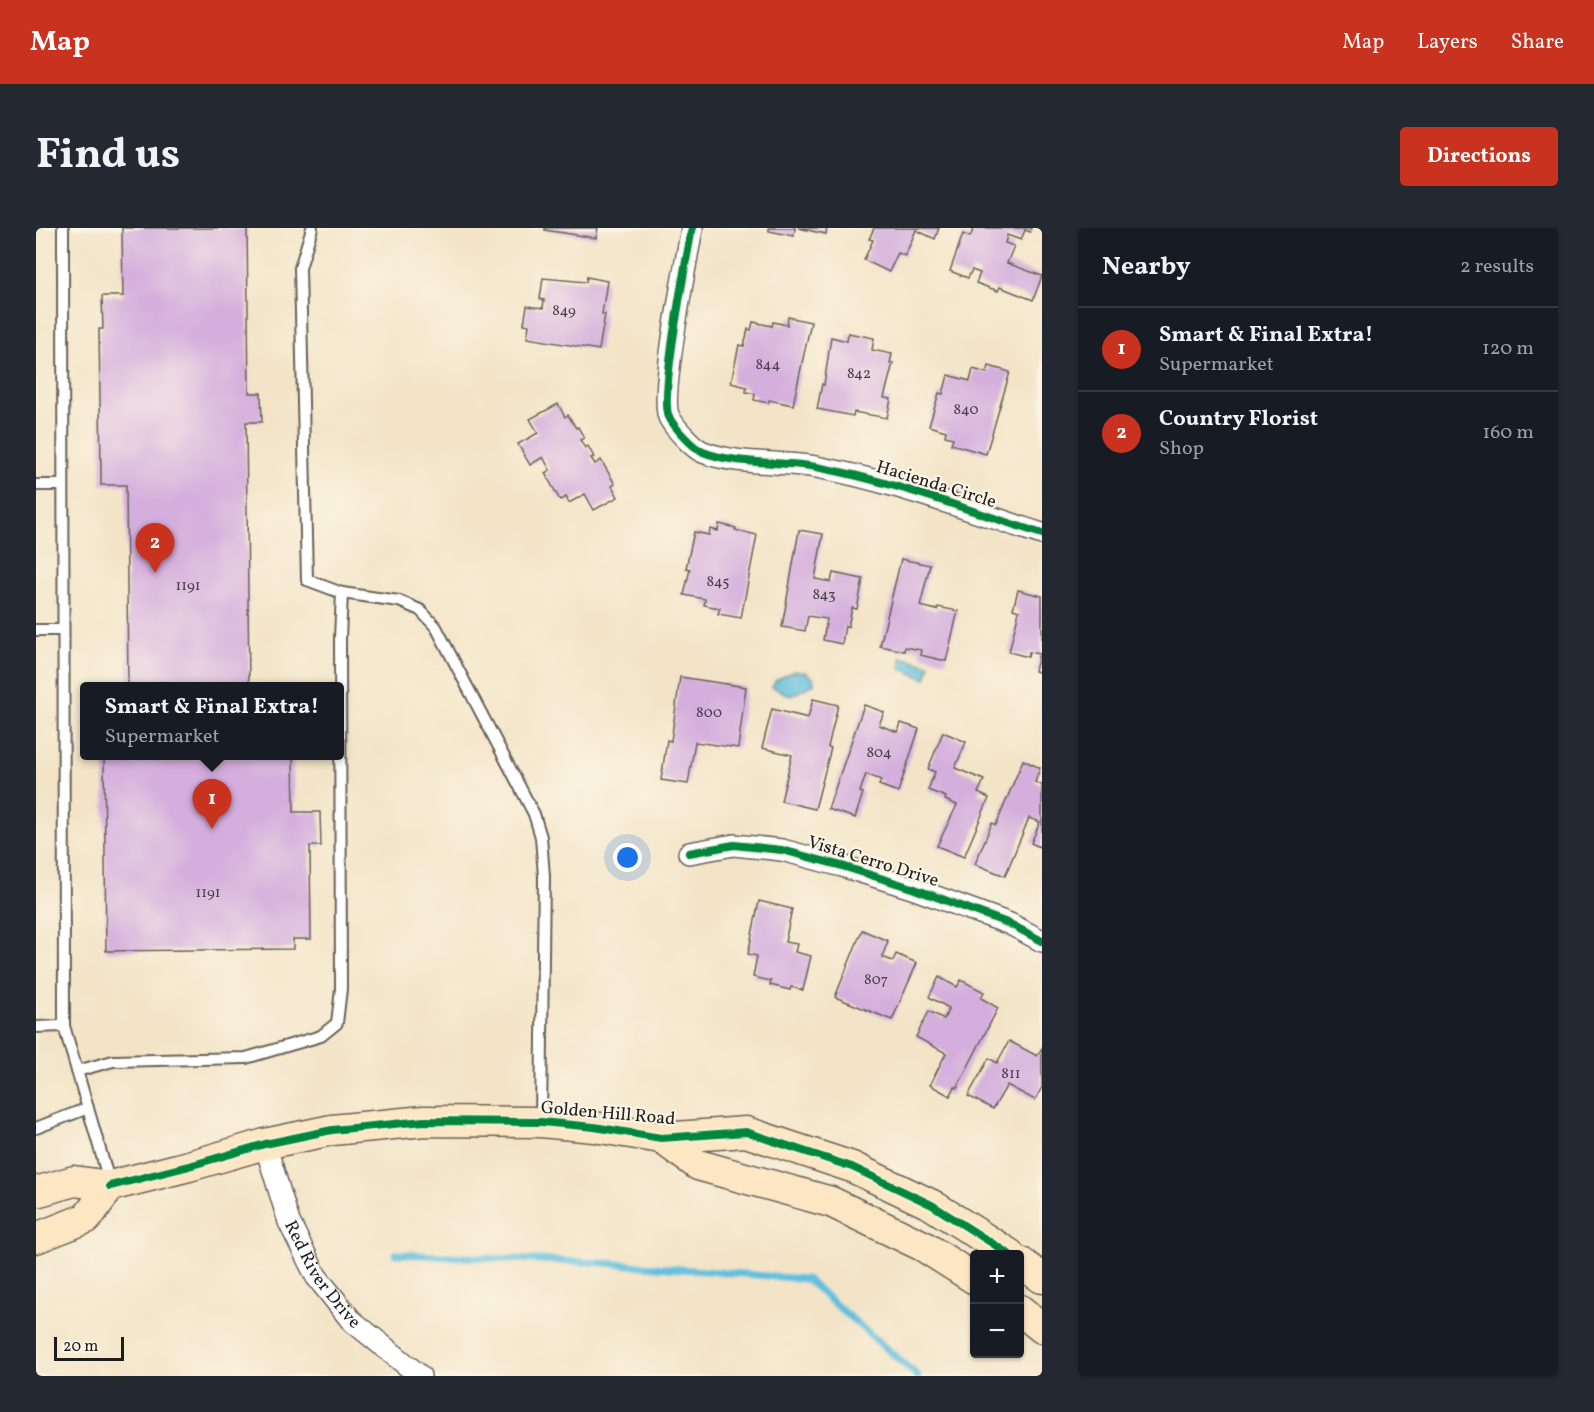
<!DOCTYPE html>
<html lang="en">
<head>
<meta charset="utf-8">
<style>
	:root { --surface:#171b24; --page:#242831; --text:#f1f3f6; --muted:#9ea1a6; --line:#363941; --accent:#c8321e }
	body { margin:0; font-family:Vollkorn,serif; background:var(--page); color:var(--text) }
	.controls { position:absolute; right:18px; bottom:18px; display:grid; overflow:hidden; border-radius:6px; box-shadow:0 2px 4px #0004 }
	.controls button { width:54px; height:54px; display:grid; place-items:center; padding:0; border:0; border-bottom:2px solid var(--line); background:var(--surface); color:var(--text); font:30px sans-serif }
	.scale { position:absolute; left:18px; bottom:15px; width:70px; box-sizing:border-box; padding-left:6px; border:3px solid #1c1c1c; border-top:0; font-size:16px; line-height:21px; white-space:nowrap; color:#1c1c1c; -webkit-text-stroke:4px #fcf5e5; paint-order:stroke }
	.you { position:absolute; left:592px; top:630px; width:21px; height:21px; margin:-15px; border:4px solid #fff; border-radius:50%; background:#1a73e8; box-shadow:0 0 0 9px #1a73e833 }
	.badge { display:grid; place-items:center; width:39px; height:39px; border-radius:50%; background:var(--accent); color:#fff; font-size:20px; font-weight:700 }
	.pin { position:absolute; translate:-50% -50px; filter:drop-shadow(0 2px 3px #0008) }
	.pin::after { content:''; position:absolute; top:32px; width:21px; height:18px; background:inherit; clip-path:polygon(0 0,100% 0,50% 100%) }
	.popup { position:absolute; left:44px; top:454px; width:264px; height:78px; box-sizing:border-box; display:grid; place-content:center; border-radius:6px; background:var(--surface); filter:drop-shadow(0 2px 4px #0005); font-size:20px; white-space:nowrap; color:var(--muted) }
	.popup b { font-size:22px; color:var(--text) }
	.popup::after { content:''; position:absolute; left:50%; top:100%; margin-left:-12px; border:12px solid transparent; border-top-color:var(--surface) }
	.list { margin:0; padding:0; list-style:none }
	h2 { display:flex; justify-content:space-between; align-items:center; height:78px; margin:0; padding:0 24px; font-size:26px }
	h2 small { font-size:20px; font-weight:400; color:var(--muted) }
	.list li { display:grid; grid-template-columns:39px 1fr auto; gap:18px; align-items:center; box-sizing:border-box; height:84px; padding:0 24px; border-top:2px solid var(--line) }
	.list b { display:block; font-size:22px; white-space:nowrap }
	.list p { margin:0; font-size:20px; white-space:nowrap; color:var(--muted) }
	.list em { font-size:20px; font-style:normal; color:var(--muted) }
	.map { position:relative; flex:none; width:1006px; height:1148px; overflow:hidden; border-radius:6px }
	header { display:flex; align-items:center; gap:36px; box-sizing:border-box; height:84px; padding:0 30px; background:var(--accent); color:#fff }
	header strong { font-size:28px }
	nav { display:flex; gap:33px; margin-inline-start:auto; font-size:21px }
	.intro { display:flex; align-items:center; justify-content:space-between; box-sizing:border-box; height:144px; padding:0 36px }
	h1 { margin:0; font-size:42px }
	.button { padding:15px 27px; border-radius:6px; background:var(--accent); color:#fff; font-size:21px; font-weight:700 }
	main { display:flex; gap:36px; padding:0 36px }
	aside { flex:1; background:var(--surface); border-radius:6px; box-shadow:0 2px 4px #0004 }
	.map>svg:first-child { display:block }
	.water { fill:#60bfde; stroke:#3e6e7d; stroke-width:1.5 }
	.lines { fill:none; stroke-linecap:round; stroke-linejoin:round }
	.stream { stroke:#60bfde; stroke-width:7 }
	.building { fill:#d4aedd }
	.lane-casing { stroke:#676258; stroke-width:14 }
	.street-casing { stroke:#676258; stroke-width:24 }
	.secondary-casing { stroke:#676258; stroke-width:33 }
	.lane { stroke:#fff; stroke-width:10 }
	.street { stroke:#fff; stroke-width:21 }
	.secondary { stroke:#fce6c4; stroke-width:30 }
	.cycleway-casing { stroke:#fcf5e5; stroke-width:11 }
	.cycleway { stroke:#00873e; stroke-width:8 }
	.labels { text-anchor:middle; dominant-baseline:central; stroke-width:4.5; stroke-linejoin:round; paint-order:stroke }
	.number-label { font-size:15px; fill:#4a404c }
	.street-label { font-size:18px; fill:#1c1c1c; stroke:#fcf5e5 }
</style>
</head>
<body>
<header>
<strong>Map</strong>
<nav><a>Map</a><a>Layers</a><a>Share</a></nav>
</header>
<div class="intro"><h1>Find us</h1><a class="button">Directions</a></div>
<main>
<div class="map">
<svg width="1006" height="1148" viewBox="0 0 1006 1148">
	<rect width="100%" height="100%" fill="#fcf5e5"/>
	<filter id="ink" filterUnits="userSpaceOnUse"><feTurbulence type="fractalNoise" baseFrequency=".0167" numOctaves="2"/><feDisplacementMap in="SourceGraphic" scale="12" xChannelSelector="R" yChannelSelector="G"/><feConvolveMatrix kernelMatrix="1 2 1 2 8 2 1 2 1" color-interpolation-filters="sRGB"/></filter>
	<filter id="wash" filterUnits="userSpaceOnUse"><feTurbulence type="fractalNoise" baseFrequency=".008" numOctaves="4" result="noise"/><feDisplacementMap in="SourceGraphic" scale="24" xChannelSelector="R" yChannelSelector="G"/><feGaussianBlur stdDeviation="1.35" result="paint"/><feColorMatrix in="noise" values="0 0 0 0 0 0 0 0 0 0 0 0 0 0 0 0 0 1.4 0 .05"/><feComposite in="paint" operator="in"/></filter>
	<g filter="url(#wash)">
		<rect width="100%" height="100%" fill="#f3e4c7"/>
		<g class="water">
			<path d="M865,429L894,437L890,451L865,441Z"/>
			<path d="M758,443L769,444L777,450L778,456L755,468L736,459L740,452Z"/>
		</g>
		<g class="lines">
			<path class="stream" d="M360,1026L569,1035L770,1051L882,1148"/>
		</g>
		<g id="blocks">
			<g class="building">
				<path d="M86,0H211L213,165H225L226,194H210L213,458H92L90,257H65V243L63,101H67L66,68H87Z"/>
				<path d="M509,0H562L560,10L509,2Z"/>
				<path d="M733,0H759L758,8L733,3Z"/>
				<path d="M762,0H791L790,6Z"/>
				<path d="M838,0H903L899,11L880,2L869,28L862,25L853,44L828,32L837,12L833,11Z"/>
				<path d="M938,0H995L994,4L989,2L985,12L971,7L969,15L978,18L971,35L1006,48L997,72L964,59L962,63L940,55L944,45L936,42L932,50L914,43L927,6L934,9Z"/>
				<path d="M551,49L571,53L566,86H569L563,122L491,110L493,97L488,96L491,78L507,80L508,72L504,71L507,50L550,54Z"/>
				<path d="M752,89L775,94L757,177L733,172L732,175L718,172L719,166L710,164L711,159L695,155L703,117L708,118L712,101L715,102L717,94L736,98L737,94L751,97Z"/>
				<path d="M812,105L838,110L836,122L856,126L854,135H857L848,170L855,171L851,190L818,184L817,188L781,181L786,156L788,157L795,109L811,113Z"/>
				<path d="M953,138L974,144L950,226L915,216L917,210L909,208L910,203L893,198L903,165L907,166L912,147L934,153L937,141L951,145Z"/>
				<path d="M522,176L529,189L532,187L540,200L542,199L548,210L544,212L549,220L552,218L558,229L555,230L559,236L565,232L579,256L576,258L582,269L558,282L549,266L533,275L530,269L524,272L509,245L514,242L507,229L494,237L482,216L502,205L494,191Z"/>
				<path d="M683,296L700,300L699,302L721,307L705,390L682,386L684,380L668,377L669,371L648,367L654,341L650,340L658,304L673,307L674,301L682,303Z"/>
				<path d="M763,302L787,306L779,351L795,354L797,345L827,351L821,381L816,380L812,399L809,398L806,416L787,412L791,391L772,388L769,403L746,399Z"/>
				<path d="M865,331L894,337L884,378L901,382L902,379L922,383L910,433L884,427L885,422L869,419L868,423L844,418Z"/>
				<path d="M982,362L1006,368V445L999,443L1003,426L993,424L992,429L973,424L983,383L977,381Z"/>
				<path d="M644,449L710,459L702,520L659,514L652,556L625,552L631,512L635,513Z"/>
				<path d="M777,471L802,477L792,519L795,520L779,581L745,573L756,527L726,520L736,481L772,490Z"/>
				<path d="M828,477L848,484L843,497L862,504L865,495L883,501L862,564L843,557L845,552L830,546L824,564L827,565L819,590L792,581Z"/>
				<path d="M907,504L930,514L919,540L948,552L942,565L953,570L928,629L901,618L921,577L909,572L910,569L892,562L899,544L892,541Z"/>
				<path d="M68,528H257L258,584H284L285,618H274L275,711H257V721L70,723Z"/>
				<path d="M987,532L1004,540L999,554L1006,557V620L995,615L1004,594L993,590L969,648L939,636L956,595L960,597Z"/>
				<path d="M723,673L756,681L749,714L761,716L759,724L775,728L767,762L755,759L754,762L734,757L735,753L717,749L721,728L712,726Z"/>
				<path d="M826,702L852,713L846,729L857,733L860,726L881,735L856,792L799,769Z"/>
				<path d="M903,749L921,759L925,752L948,764L945,770L962,780L921,860L919,859L914,868L894,857L910,825L880,809L893,783L908,791L913,780L893,769Z"/>
				<path d="M973,813L1001,828L1006,820V859L999,872L971,857L957,881L932,868L953,830L961,835Z"/>
			</g>
		</g>
	</g>
	<g filter="url(#ink)">
		<use href="#blocks" fill-opacity="0" stroke="#676258" stroke-width="1.5"/>
		<g class="lines">
			<g class="lane-casing">
				<g id="lane">
					<path d="M27,0L28,798L74,956"/>
					<path d="M276,0L264,40L271,352L306,365L363,373L384,382L400,399L498,586L505,609L508,648L505,892"/>
					<path d="M0,257H27"/>
					<path d="M0,402H27"/>
					<path d="M0,799L28,798"/>
					<path d="M41,843L77,833L210,830L285,808L301,795L305,761L304,410L306,365"/>
					<path d="M0,900L52,880"/>
				</g>
			</g>
			<g class="street-casing">
				<g id="street">
					<path d="M656,0C651,29 623,170 633,189C638,199 657,220 667,224C700,237 745,233 780,239C857,253 932,282 1006,306"/>
					<path d="M653,625L698,617L746,622L806,638L876,660L974,696L1006,713"/>
					<path id="s1" d="M229,916L253,994L280,1048L315,1092L384,1148"/>
				</g>
			</g>
			<g class="secondary-casing">
				<g id="secondary">
					<path d="M625,910L662,937L795,974L887,1018L939,1051"/>
					<path d="M0,964L38,953L74,958L153,938L229,916L296,902L388,893L505,894L558,899L625,910L710,904L816,939L896,977L973,1026"/>
					<path d="M0,1010L51,990L74,958"/>
					<path d="M984,1034L1006,1050"/>
					<path d="M984,1082L1006,1100"/>
				</g>
			</g>
			<use href="#lane" class="lane"/>
			<use href="#street" class="street"/>
			<use href="#secondary" class="secondary"/>
			<g class="cycleway-casing">
				<g id="cycleway">
					<path d="M656,0C651,29 623,170 633,189C638,199 657,220 667,224C700,237 745,233 780,239C857,253 932,282 1006,306"/>
					<path d="M653,625L698,617L746,622L806,638L876,660L974,696L1006,713"/>
					<path d="M74,958L153,938L229,916L296,902L388,893L505,894L558,899L625,910L710,904L816,939L896,977L973,1026"/>
				</g>
			</g>
			<use href="#cycleway" class="cycleway"/>
		</g>
	</g>
	<g class="labels">
		<g class="number-label">
			<text x="528" y="83">849</text>
			<text x="732" y="137">844</text>
			<text x="823" y="146">842</text>
			<text x="930" y="182">840</text>
			<text x="682" y="354">845</text>
			<text x="152" y="358">1191</text>
			<text x="788" y="367">843</text>
			<text x="673" y="485">800</text>
			<text x="843" y="525">804</text>
			<text x="172" y="665">1191</text>
			<text x="840" y="752">807</text>
			<text x="975" y="846">811</text>
		</g>
		<g class="street-label">
			<text transform="translate(900 257) rotate(17)">Hacienda Circle</text>
			<text transform="translate(837 634) rotate(17)">Vista Cerro Drive</text>
			<text transform="translate(572 886) rotate(5)">Golden Hill Road</text>
			<text stroke="none"><textPath href="#s1" startOffset="144">Red River Drive</textPath></text>
		</g>
	</g>
</svg>
<div class="controls">
<button>+</button>
<button>−</button>
</div>
<div class="scale">20 m</div>
<div class="you"></div>
<div class="pin badge" style="left:176px;top:601px">1</div>
<div class="popup"><b>Smart &amp; Final Extra!</b>Supermarket</div>
<div class="pin badge" style="left:119px;top:345px">2</div>
</div>
<aside>
<h2>Nearby<small>2 results</small></h2>
<ul class="list">
<li><span class="badge">1</span><div><b>Smart &amp; Final Extra!</b><p>Supermarket</p></div><em>120 m</em></li>
<li><span class="badge">2</span><div><b>Country Florist</b><p>Shop</p></div><em>160 m</em></li>
</ul>
</aside>
</main>
</body>
</html>
